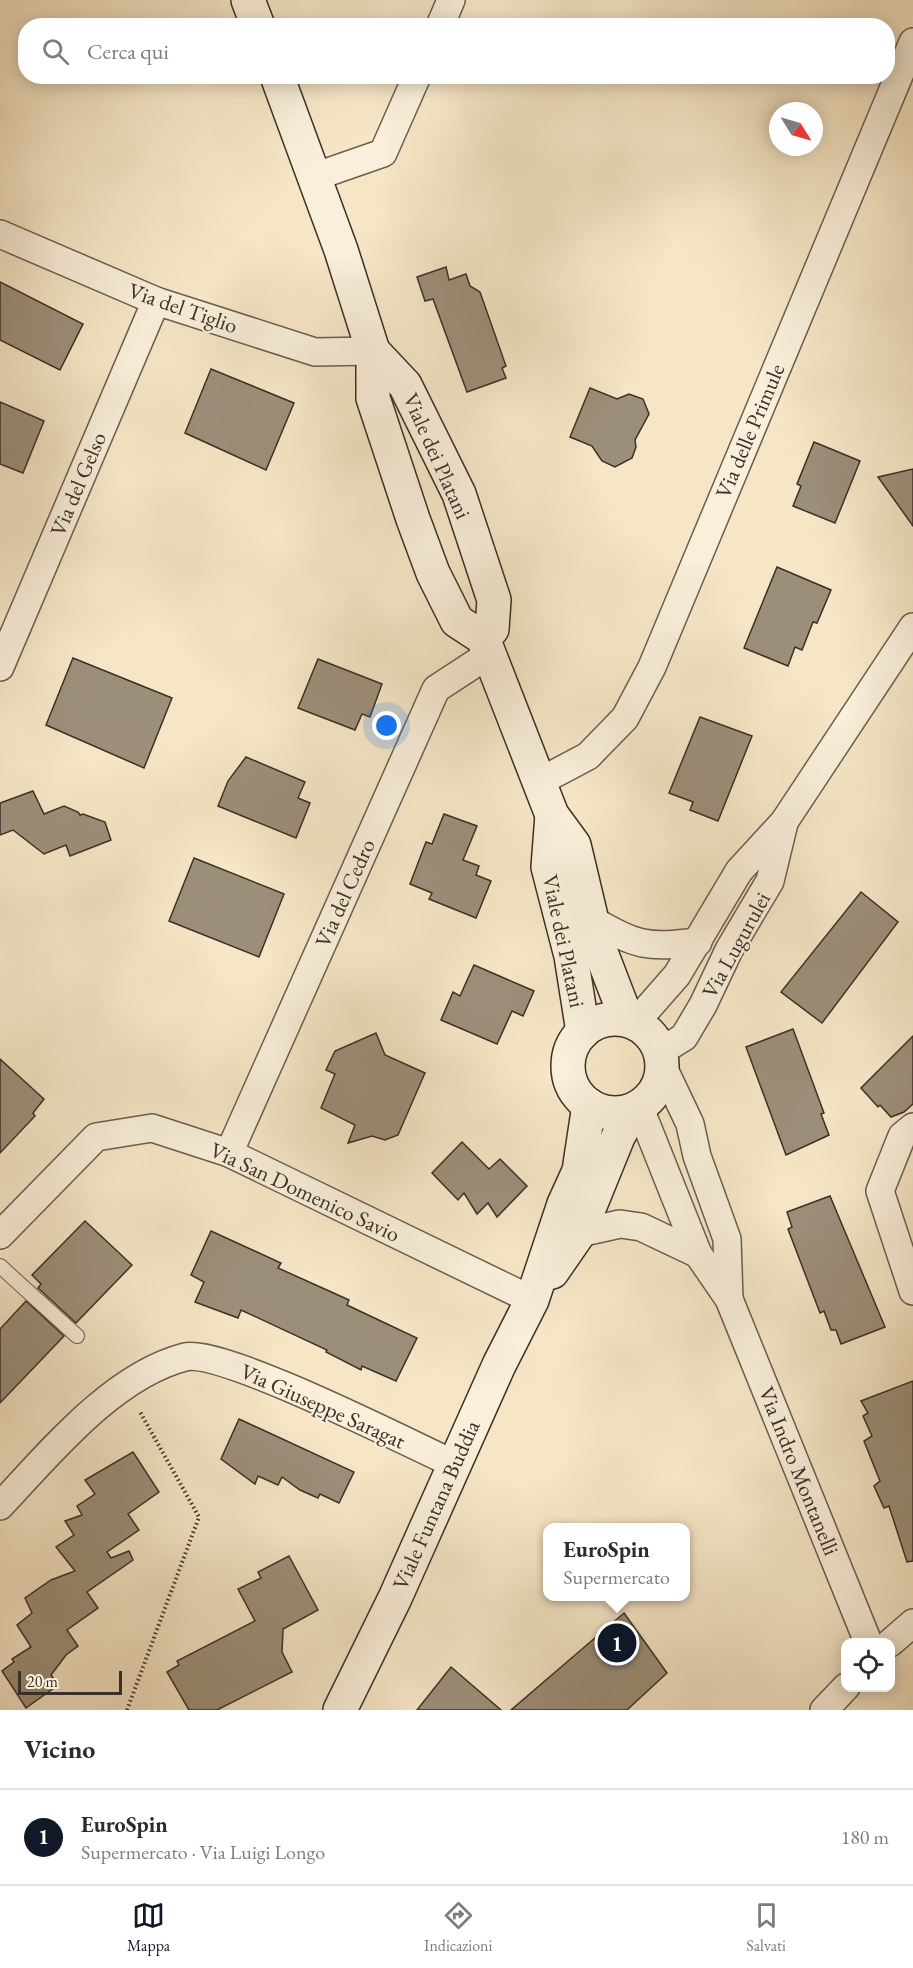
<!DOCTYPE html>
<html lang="it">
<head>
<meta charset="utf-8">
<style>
	:root { --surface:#fff; --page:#f7f7f7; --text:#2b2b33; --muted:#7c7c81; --line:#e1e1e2; --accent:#111827 }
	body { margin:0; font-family:"EB Garamond",serif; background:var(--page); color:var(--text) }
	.controls { position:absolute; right:18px; bottom:18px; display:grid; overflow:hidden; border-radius:12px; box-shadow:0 3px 15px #0003 }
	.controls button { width:54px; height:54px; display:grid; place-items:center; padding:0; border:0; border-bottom:2px solid var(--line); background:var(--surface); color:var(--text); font:30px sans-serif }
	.compass { position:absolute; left:769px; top:102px; width:54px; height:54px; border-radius:50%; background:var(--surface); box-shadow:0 3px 15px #0003; rotate:127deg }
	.scale { position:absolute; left:18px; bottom:15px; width:104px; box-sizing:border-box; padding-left:6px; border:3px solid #3a3028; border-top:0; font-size:16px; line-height:21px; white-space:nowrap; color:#3a3028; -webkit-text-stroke:4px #f9efda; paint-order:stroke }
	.you { position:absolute; left:387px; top:726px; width:21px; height:21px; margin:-15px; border:4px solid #fff; border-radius:50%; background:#1a73e8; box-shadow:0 0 0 9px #1a73e833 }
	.badge { display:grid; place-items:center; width:39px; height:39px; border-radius:50%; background:var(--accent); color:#fff; font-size:20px; font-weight:700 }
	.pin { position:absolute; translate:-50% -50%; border:3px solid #fff; box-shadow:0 2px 6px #0006 }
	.popup { position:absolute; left:543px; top:1523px; width:147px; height:78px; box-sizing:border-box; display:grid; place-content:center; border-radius:12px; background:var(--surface); filter:drop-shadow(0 2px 4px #0005); font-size:20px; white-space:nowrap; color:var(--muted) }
	.popup b { font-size:22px; color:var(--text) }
	.popup::after { content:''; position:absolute; left:50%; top:100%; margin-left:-12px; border:12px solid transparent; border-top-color:var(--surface) }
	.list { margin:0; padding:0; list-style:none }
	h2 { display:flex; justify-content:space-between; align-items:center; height:78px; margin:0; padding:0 24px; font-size:26px }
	h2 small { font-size:20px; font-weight:400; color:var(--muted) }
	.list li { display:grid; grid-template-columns:39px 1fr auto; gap:18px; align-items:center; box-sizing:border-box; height:96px; padding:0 24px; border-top:2px solid var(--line) }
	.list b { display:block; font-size:22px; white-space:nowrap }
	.list p { margin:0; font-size:20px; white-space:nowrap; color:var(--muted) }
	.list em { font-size:20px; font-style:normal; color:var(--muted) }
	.icon { flex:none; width:33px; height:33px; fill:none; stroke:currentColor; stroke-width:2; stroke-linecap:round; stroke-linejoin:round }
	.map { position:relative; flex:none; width:913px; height:1710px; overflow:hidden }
	.search { position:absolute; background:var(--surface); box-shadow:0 3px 15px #0003; left:18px; right:18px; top:18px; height:66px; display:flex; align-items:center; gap:15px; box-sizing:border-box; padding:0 21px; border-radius:24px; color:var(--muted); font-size:22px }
	.sheet { height:174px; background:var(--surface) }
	nav { display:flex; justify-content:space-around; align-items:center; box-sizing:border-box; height:84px; border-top:2px solid var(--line); background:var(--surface); font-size:16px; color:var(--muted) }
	nav a { display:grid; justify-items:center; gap:3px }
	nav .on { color:var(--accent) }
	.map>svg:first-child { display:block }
	.building { fill:#9c8f7a; stroke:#3a3028; stroke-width:1.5 }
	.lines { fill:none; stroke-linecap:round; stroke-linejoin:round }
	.service-casing { stroke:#695e50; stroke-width:16 }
	.minor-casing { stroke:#695e50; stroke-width:30 }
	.secondary-casing { stroke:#3a3028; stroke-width:36 }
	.path { stroke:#3a3028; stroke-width:4; stroke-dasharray:1.5 3; stroke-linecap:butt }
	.service { stroke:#f9efda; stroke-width:14 }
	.minor { stroke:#f9efda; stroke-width:27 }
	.secondary { stroke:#f9efda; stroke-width:33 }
	.labels { text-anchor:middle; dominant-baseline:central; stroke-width:4.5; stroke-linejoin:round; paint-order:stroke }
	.street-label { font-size:22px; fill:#3a3028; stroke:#f9efda }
</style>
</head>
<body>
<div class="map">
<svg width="913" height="1710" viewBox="0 0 913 1710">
	<rect width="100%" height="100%" fill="#f6e6c6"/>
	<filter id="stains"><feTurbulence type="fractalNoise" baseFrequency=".00333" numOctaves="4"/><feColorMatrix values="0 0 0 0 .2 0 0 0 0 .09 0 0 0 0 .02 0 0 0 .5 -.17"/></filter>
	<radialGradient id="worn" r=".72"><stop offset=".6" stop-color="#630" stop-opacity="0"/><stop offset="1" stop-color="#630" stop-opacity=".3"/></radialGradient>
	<g class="building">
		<path d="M446,267L449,280L466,274L470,286L480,292L506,366L502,368L506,378L467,392L433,299L425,301L417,277Z"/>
		<path d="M0,282L83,324L60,370L0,340Z"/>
		<path d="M211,369L294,403L266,470L185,433Z"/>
		<path d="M590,388L617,399L629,394L643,399L649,414L635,440L636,447L632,458L615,467L602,461L592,446L570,437Z"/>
		<path d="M0,402L44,421L23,473L0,464Z"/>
		<path d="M814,442L860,461L835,523L793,506L801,486L797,484Z"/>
		<path d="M913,469V526L878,477Z"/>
		<path d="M777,567L831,590L817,623L813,622L802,650L795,647L788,666L744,648Z"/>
		<path d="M73,658L172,698L144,768L46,725Z"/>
		<path d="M318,659L382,684L370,717L362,714L355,730L298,708Z"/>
		<path d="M700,717L752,736L718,821L690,810L693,802L669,793Z"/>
		<path d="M246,757L305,782L298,798L310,803L296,838L218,806L228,781Z"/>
		<path d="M33,791L44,814L64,806L78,812L80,815L83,814L105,822L111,840L70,856L66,845L44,854L13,830L0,835V803Z"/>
		<path d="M444,814L477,826L463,860L479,866L476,875L491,881L476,918L429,899L432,893L410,884L426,842L432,844Z"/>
		<path d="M194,858L284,894L259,957L169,921Z"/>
		<path d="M861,892L898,922L822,1023L781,992Z"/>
		<path d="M474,965L534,991L523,1016L512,1011L497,1044L441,1020L453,992L460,996Z"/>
		<path d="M793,1029L824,1113L821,1114L829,1135L786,1155L746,1047Z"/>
		<path d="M376,1033L385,1055L425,1073L398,1135L385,1140L372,1136L348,1143L355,1125L321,1108L335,1074L326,1070L335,1051Z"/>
		<path d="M913,1036V1104L904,1112L891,1117L880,1105L878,1107L861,1088Z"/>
		<path d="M0,1059L44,1099L33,1113L35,1116L0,1153Z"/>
		<path d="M462,1142L489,1169L500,1159L527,1186L497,1217L488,1203L477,1214L464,1193L458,1200L432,1173Z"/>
		<path d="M830,1196L885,1327L841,1344L836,1330H831L824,1311L820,1313L788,1229L792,1227L787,1212Z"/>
		<path d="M85,1221L132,1265L76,1323L38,1288L41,1284L32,1275Z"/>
		<path d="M211,1231L281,1263L278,1268L349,1300L347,1305L417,1338L396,1381L362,1366L361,1370L326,1352L327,1350L241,1310L238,1318L195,1302L204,1282L191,1275Z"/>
		<path d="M26,1301L64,1336L0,1403V1329Z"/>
		<path d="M913,1381V1561L907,1562L889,1506L884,1508L874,1486L880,1481L864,1441L872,1436L863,1416L868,1413L861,1401Z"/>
		<path d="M239,1419L354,1472L339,1503L320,1494L318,1498L300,1490L282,1477L278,1485L258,1476L255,1484L221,1459Z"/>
		<path d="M133,1452L159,1492L128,1514L139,1530L107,1552L111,1558L129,1551L133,1560L87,1592L98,1608L67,1630L78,1646L66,1655L51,1675L58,1685L26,1708L2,1671L14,1662L12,1659L31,1647L17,1625L32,1613L25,1598L51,1580L75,1571L56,1547L74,1535L65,1521L82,1515L77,1506L95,1494L85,1480Z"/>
		<path d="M289,1556L318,1610L283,1629L282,1652L292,1672L217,1710H189L167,1672L179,1665L177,1661L255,1621L238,1589L261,1578L258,1572Z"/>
		<path d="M624,1613L667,1673L627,1710H511Z"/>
		<path d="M451,1667L501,1710H417Z"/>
	</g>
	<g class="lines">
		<g class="service-casing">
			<path id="service" d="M0,1266L77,1336"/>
		</g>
		<g class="minor-casing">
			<g id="minor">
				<path d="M440,26L451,0"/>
				<path d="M314,177L383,153L417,76"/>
				<path d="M0,234L156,301L315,352L373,351"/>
				<path d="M0,667L156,301"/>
				<path d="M539,782L588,756L625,718L652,667L913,42"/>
				<path d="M592,920C638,946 646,948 698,942"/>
				<path d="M635,1023L677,975L739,871L784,822L913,627"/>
				<path d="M660,1052L684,1037L703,1005L729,950L770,881L784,823"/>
				<path d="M662,1065L690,1124L697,1156L727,1239L729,1299"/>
				<path d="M639,1106L698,1254L729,1299L868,1642"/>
				<path d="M913,1127L902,1136L880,1191L913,1291"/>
				<path d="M229,1153L436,689L488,655"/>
				<path d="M579,1233L620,1224L641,1227L698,1254"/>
				<path d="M0,1235L96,1137L152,1128L229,1153L532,1300"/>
				<path d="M0,1506C50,1453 112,1376 185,1357C222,1348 410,1444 454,1464"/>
				<path d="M890,1643L913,1623"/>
				<path d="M824,1710L846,1687"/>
			</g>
		</g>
		<g class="secondary-casing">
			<g id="secondary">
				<path d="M248,0L258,26"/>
				<path d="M277,76L341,250L373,351V398L413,519L433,573L457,621L483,638L552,815L574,845L597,942L627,1020"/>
				<path d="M373,351L405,385L459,494L494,600L492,629L483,638"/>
				<path d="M552,815L548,867L571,956L583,1032"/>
				<circle cx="615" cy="1066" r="47"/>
				<path d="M552,1272L579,1233L618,1137L633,1110"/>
				<path d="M340,1710L395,1598L499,1365L532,1300L564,1204L579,1171L589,1105"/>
			</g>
		</g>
		<path class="path" d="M127,1710L199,1517L140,1412"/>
		<use href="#service" class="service"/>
		<use href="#minor" class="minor"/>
		<use href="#secondary" class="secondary"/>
	</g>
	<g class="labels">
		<g class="street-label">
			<text transform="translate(183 308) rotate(19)">Via del Tiglio</text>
			<text transform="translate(750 431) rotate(-67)">Via delle Primule</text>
			<text transform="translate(437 456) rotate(66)">Viale dei Platani</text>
			<text transform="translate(78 484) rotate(-67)">Via del Gelso</text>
			<text transform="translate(345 893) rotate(-66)">Via del Cedro</text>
			<text transform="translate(564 941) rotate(78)">Viale dei Platani</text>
			<text transform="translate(736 945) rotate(-61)">Via Lugurulei</text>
			<text transform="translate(305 1192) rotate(25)">Via San Domenico Savio</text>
			<text transform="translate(323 1406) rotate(24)">Via Giuseppe Saragat</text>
			<text transform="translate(799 1471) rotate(68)">Via Indro Montanelli</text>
			<text transform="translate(436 1505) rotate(-66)">Viale Funtana Buddia</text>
		</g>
	</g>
	<rect width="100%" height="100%" filter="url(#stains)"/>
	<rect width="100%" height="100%" fill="url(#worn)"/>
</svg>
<div class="controls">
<button><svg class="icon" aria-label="locate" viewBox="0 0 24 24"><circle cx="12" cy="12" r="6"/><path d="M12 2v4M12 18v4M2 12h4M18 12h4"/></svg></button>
</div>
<svg class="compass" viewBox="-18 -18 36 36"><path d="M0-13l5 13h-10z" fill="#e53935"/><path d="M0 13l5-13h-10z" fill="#7c7c81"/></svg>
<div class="scale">20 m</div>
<div class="you"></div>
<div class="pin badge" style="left:617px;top:1643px">1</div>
<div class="popup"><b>EuroSpin</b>Supermercato</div>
<div class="search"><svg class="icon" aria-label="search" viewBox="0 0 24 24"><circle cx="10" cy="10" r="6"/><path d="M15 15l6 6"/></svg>Cerca qui</div>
</div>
<section class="sheet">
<h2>Vicino<small></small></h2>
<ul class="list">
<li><span class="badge">1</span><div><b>EuroSpin</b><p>Supermercato · Via Luigi Longo</p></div><em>180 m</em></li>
</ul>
</section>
<nav>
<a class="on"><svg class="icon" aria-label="map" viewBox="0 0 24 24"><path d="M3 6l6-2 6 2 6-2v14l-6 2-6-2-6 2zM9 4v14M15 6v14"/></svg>Mappa</a>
<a><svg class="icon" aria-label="directions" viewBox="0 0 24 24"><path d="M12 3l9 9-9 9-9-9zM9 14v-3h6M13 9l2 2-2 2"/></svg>Indicazioni</a>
<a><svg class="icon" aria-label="saved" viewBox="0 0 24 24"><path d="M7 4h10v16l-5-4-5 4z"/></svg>Salvati</a>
</nav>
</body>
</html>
